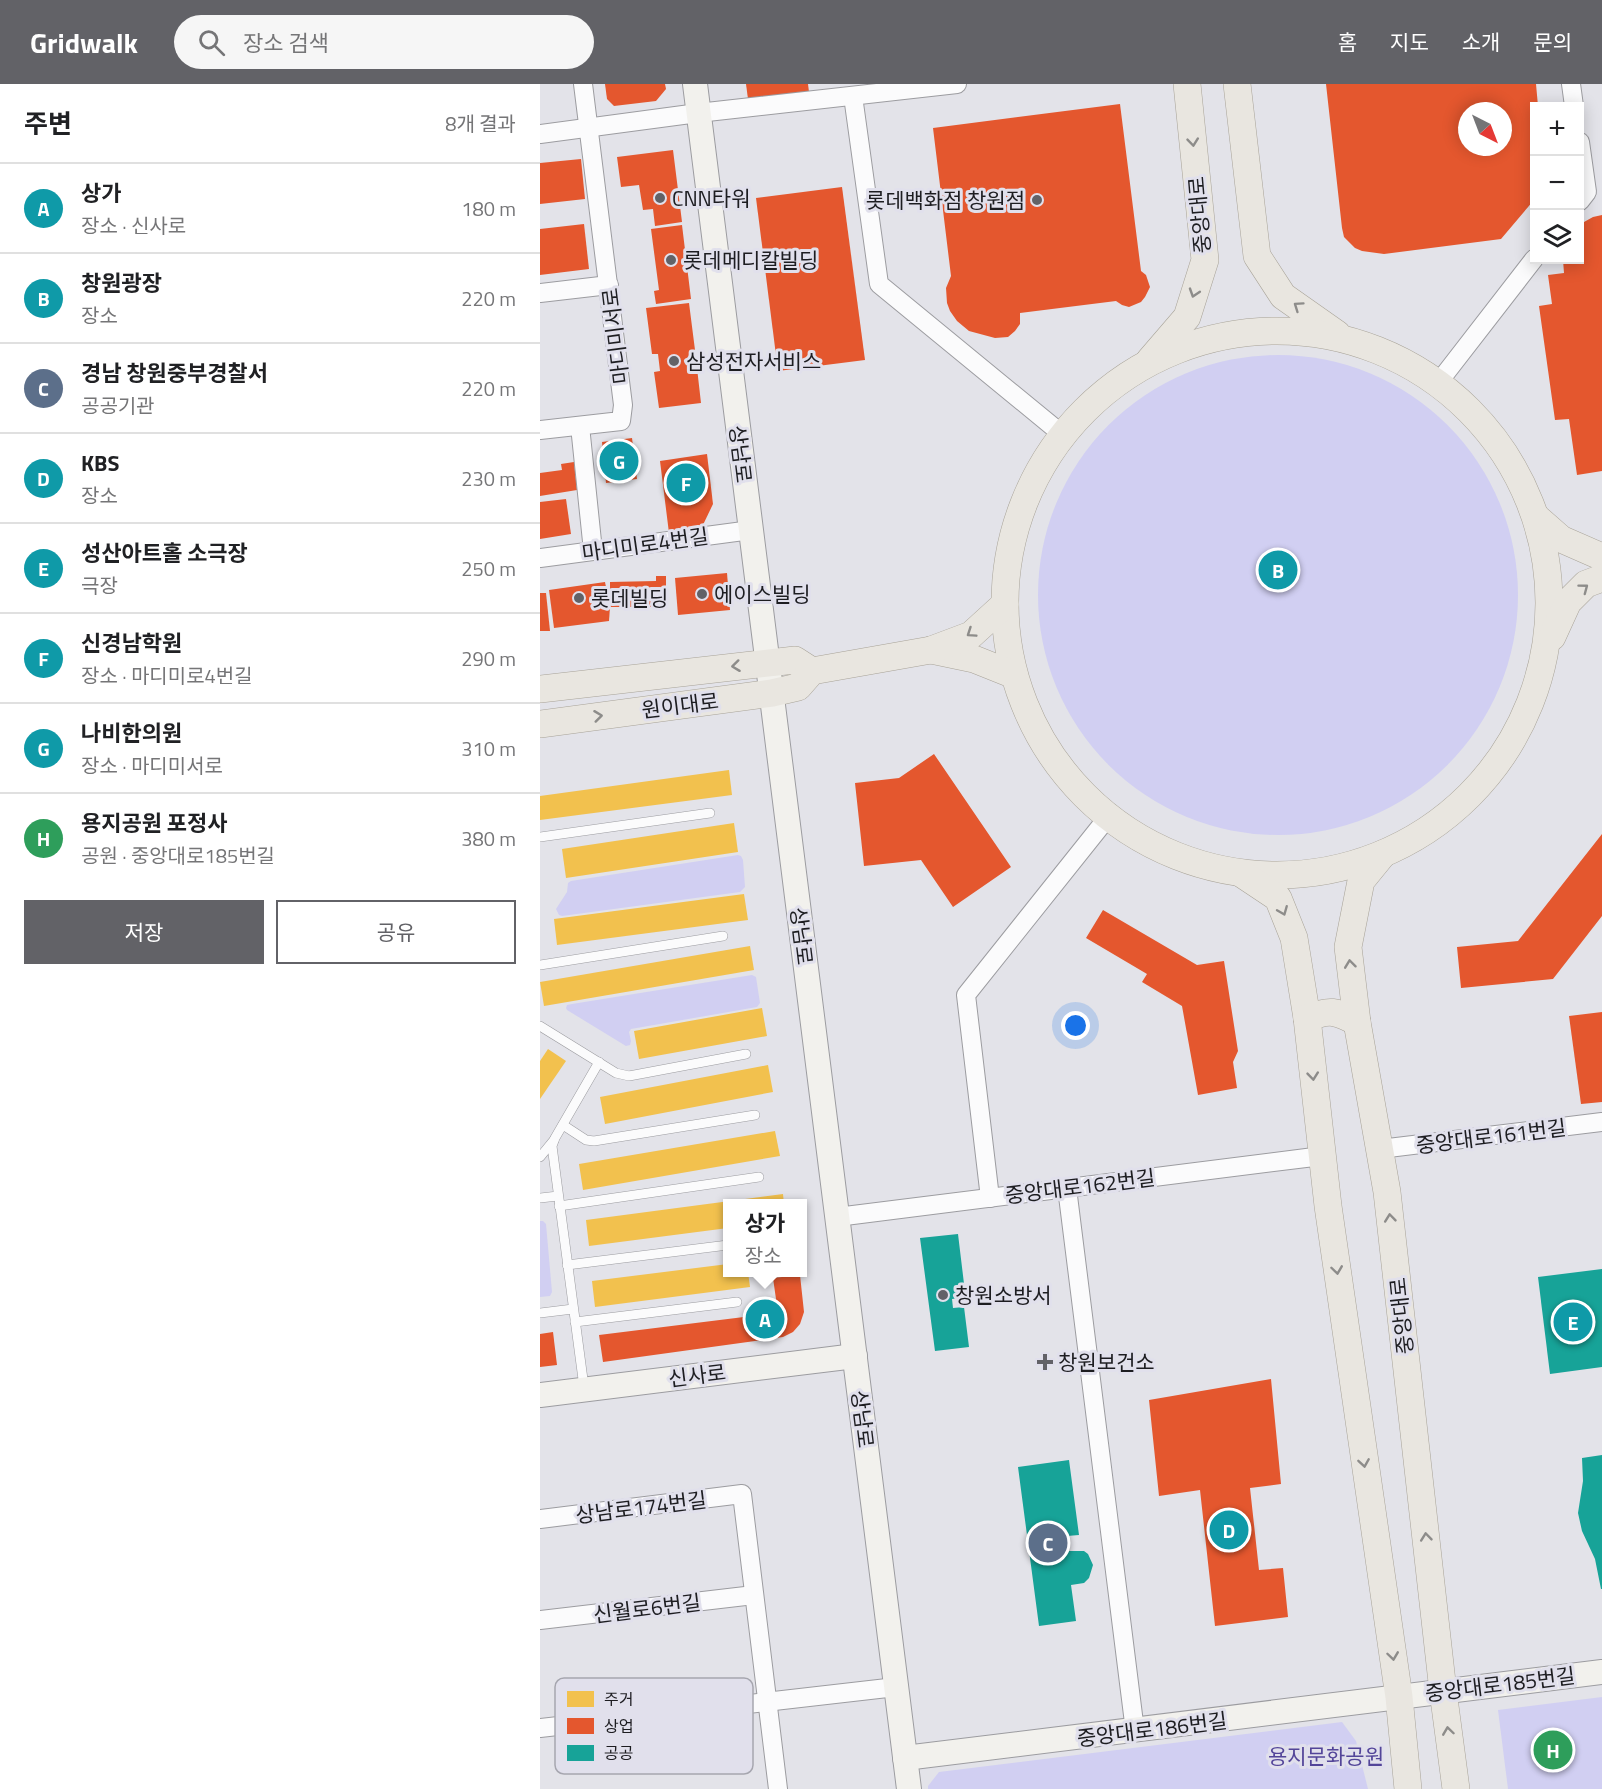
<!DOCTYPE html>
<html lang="ko">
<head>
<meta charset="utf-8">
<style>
	:root { --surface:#fff; --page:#f6f6f6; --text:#202124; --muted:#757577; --line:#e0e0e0; --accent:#626267 }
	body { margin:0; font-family:"Titillium Web","Noto Sans KR",sans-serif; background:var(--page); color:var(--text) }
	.controls { position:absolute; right:18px; top:18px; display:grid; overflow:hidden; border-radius:0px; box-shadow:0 3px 15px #0003 }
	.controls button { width:54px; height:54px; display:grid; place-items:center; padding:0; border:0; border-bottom:2px solid var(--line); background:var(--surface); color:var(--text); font:30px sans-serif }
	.compass { position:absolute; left:918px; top:18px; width:54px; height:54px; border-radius:50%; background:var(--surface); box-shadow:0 3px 15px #0003; rotate:138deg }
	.you { position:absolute; left:536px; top:942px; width:21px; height:21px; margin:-15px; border:4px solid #fff; border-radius:50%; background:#1a73e8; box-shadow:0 0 0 9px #1a73e833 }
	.badge { display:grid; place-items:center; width:39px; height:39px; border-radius:50%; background:var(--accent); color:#fff; font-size:20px; font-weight:700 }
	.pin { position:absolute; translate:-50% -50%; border:3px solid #fff; box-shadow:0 2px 6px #0006 }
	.popup { position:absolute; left:183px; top:1115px; width:84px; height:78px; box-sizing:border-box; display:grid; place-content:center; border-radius:0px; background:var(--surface); filter:drop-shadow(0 2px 4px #0005); font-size:20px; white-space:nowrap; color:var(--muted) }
	.popup b { font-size:22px; color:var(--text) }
	.popup::after { content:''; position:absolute; left:50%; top:100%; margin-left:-12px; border:12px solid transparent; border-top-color:var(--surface) }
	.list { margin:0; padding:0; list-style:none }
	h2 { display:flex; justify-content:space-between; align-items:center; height:78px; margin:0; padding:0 24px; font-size:26px }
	h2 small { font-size:20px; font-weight:400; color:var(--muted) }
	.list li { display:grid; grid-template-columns:39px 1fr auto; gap:18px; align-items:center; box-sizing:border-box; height:90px; padding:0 24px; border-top:2px solid var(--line) }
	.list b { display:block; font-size:22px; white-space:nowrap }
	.list p { margin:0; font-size:20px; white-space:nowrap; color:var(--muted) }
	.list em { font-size:20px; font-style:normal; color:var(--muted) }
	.actions { display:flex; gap:12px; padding:18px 24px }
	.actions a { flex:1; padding:14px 0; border:2px solid var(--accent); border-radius:0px; text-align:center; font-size:21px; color:var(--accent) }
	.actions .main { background:var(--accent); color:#fff }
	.icon { flex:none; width:33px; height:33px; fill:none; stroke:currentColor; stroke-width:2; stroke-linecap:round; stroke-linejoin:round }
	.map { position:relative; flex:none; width:1062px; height:1705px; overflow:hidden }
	header { display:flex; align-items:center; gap:36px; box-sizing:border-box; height:84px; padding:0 30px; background:var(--accent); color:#fff }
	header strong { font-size:28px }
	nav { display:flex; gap:33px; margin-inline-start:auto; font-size:21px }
	.search { width:420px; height:54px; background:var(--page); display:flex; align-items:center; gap:15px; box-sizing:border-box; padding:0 21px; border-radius:33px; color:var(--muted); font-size:22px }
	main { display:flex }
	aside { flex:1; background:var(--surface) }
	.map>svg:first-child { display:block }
	.green { fill:#d1cff2 }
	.homes { fill:#f2c14e }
	.shops { fill:#e4572e; fill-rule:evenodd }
	.public { fill:#17a398 }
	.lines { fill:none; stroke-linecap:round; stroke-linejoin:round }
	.lane-casing { stroke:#9c9ca0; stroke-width:10 }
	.street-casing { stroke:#9c9ca0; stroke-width:20 }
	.secondary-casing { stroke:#9c9ca0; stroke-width:26 }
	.primary-casing { stroke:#a8a398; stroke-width:28 }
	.lane { stroke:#fbfbfc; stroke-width:9 }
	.street { stroke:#fbfbfc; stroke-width:18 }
	.secondary { stroke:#f2f1ed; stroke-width:24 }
	.primary { stroke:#e9e6e0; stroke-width:27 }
	.oneway { stroke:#8d8c8a }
	.poi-dot { fill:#626267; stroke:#e1e0ec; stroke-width:2 }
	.labels { text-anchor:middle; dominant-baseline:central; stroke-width:6; stroke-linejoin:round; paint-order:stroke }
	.poi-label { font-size:21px; fill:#1d1d21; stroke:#e1e0ec; text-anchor:start }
	.street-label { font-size:21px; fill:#1d1d21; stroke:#e1e0ec }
	.park-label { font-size:21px; fill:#534599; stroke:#e1e0ec }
	.key { fill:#e1e0ec; stroke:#a6a6af; stroke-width:1.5 }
	.key-label { font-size:16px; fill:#1d1d21 }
</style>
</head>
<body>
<header>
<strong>Gridwalk</strong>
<div class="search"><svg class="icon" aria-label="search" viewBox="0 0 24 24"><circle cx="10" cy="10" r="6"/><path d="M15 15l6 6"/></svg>장소 검색</div>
<nav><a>홈</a><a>지도</a><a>소개</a><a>문의</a></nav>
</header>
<main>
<aside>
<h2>주변<small>8개 결과</small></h2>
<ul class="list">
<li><span class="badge" style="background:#0f9aa8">A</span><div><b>상가</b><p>장소 · 신사로</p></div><em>180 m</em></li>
<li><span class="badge" style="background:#0f9aa8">B</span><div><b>창원광장</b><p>장소</p></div><em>220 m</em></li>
<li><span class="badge" style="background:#5c6f8a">C</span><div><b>경남 창원중부경찰서</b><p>공공기관</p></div><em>220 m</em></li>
<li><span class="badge" style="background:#0f9aa8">D</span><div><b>KBS</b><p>장소</p></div><em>230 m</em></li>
<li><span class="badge" style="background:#0f9aa8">E</span><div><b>성산아트홀 소극장</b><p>극장</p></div><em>250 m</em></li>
<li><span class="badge" style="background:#0f9aa8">F</span><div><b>신경남학원</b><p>장소 · 마디미로4번길</p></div><em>290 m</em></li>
<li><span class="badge" style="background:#0f9aa8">G</span><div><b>나비한의원</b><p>장소 · 마디미서로</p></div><em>310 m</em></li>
<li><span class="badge" style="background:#2e9e5b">H</span><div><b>용지공원 포정사</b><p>공원 · 중앙대로185번길</p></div><em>380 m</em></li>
</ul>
<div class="actions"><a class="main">저장</a><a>공유</a></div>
</aside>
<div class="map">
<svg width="1062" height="1705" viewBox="0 0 1062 1705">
	<rect width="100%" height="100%" fill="#e3e3e9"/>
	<g class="green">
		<circle cx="738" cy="511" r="240"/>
		<path d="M198,771L201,772L203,776L205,803L200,808L22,832L19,831L16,825L27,808L28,799L31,797Z"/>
		<path d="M212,891L216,893L220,919L217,923L91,945L89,948L91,957L90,961L86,962L27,926L26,924L27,921L32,920Z"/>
		<path d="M0,1137H3L6,1140L12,1208L10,1212L0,1213Z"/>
		<path d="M1062,1613V1705H968L958,1626Z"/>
		<path d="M802,1638L816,1657L828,1705H388V1702L399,1688Z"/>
	</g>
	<g class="homes">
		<path d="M189,686L192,711L0,736V712Z"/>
		<path d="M194,739L198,768L26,794L22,765Z"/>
		<path d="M204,810L208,836L17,861L14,835Z"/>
		<path d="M210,862L214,886L4,922L0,898Z"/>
		<path d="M222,924L227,952L99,975L94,947Z"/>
		<path d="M8,965L26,977L0,1015V977Z"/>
		<path d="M228,981L233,1008L65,1040L60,1013Z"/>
		<path d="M235,1047L240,1072L43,1106L39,1080Z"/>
		<path d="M243,1110L244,1120H188V1144L49,1162L46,1136Z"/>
		<path d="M188,1180V1188H208L210,1203L55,1223L52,1197Z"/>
	</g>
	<g class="shops">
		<path d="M65,0H125L126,5L116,17L74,22L67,15Z"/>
		<path d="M206,0H268L269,8L208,15Z"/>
		<path d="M786,0H996L998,22H994V116L961,155L844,170L822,167L815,164L804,153L802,144ZM927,27H963V63H927Z"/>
		<path d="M580,20L601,187L606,191L610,203L605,213L601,218L589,223L582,221L576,217L480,229V240L475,247L468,253L455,254L429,247L417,237L410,227L407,219L406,204L411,192L393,44Z"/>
		<path d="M133,66L142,138L115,142L113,125L103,126L99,101L81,103L77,73Z"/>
		<path d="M41,75L45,115L0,120V79Z"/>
		<path d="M302,103L325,276L238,287L216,114Z"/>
		<path d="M1062,131V387L1037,391L1029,335L1015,336L999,222L1012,220L1008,191L1024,189L1023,176H1040V143L1044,138L1053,133Z"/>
		<path d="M44,140L49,185L0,191V145Z"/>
		<path d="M142,141L151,215L116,220L114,207L119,206L111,145Z"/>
		<path d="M149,219L155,266L149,267L151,284H157L161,319L119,324L114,288L120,287L118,270H112L106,224Z"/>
		<path d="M92,354L97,395L66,399L62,358Z"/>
		<path d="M167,370L173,420L162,443L129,449L120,377Z"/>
		<path d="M34,378L37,406L0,412V389L22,386L21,380Z"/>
		<path d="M26,415L31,450L0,455V418Z"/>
		<path d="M187,489L190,526L138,531L135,494Z"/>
		<path d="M116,492H126V523H70V498L116,497Z"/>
		<path d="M65,498L70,523L69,537L14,544L9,506Z"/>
		<path d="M0,509H6L10,547H0Z"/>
		<path d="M394,670L471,783L413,823L381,776L324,782L315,699L359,694Z"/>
		<path d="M1062,750V832L1013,895L921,904L917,863L978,857Z"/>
		<path d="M563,826L657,881L684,877L698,967L693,978L697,1004L658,1011L642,922L602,898L607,890L546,854Z"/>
		<path d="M1062,928V1018L1041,1020L1029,932Z"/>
		<path d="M260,1191L264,1228L260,1240L253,1248L243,1253L63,1278L59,1251L229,1230L235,1227L237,1222L233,1194Z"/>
		<path d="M13,1248L17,1281L0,1283V1250Z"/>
		<path d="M731,1295L741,1400L710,1404L719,1486L743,1484L748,1533L675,1542L660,1406L619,1412L609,1316Z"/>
	</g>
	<g class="public">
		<path d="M418,1150L425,1208H419L420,1214L412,1215L413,1224L424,1223L429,1263L395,1267L380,1154Z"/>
		<path d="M1062,1185V1283L1010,1290L998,1193Z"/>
		<path d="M1062,1371V1505H1061L1055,1475L1042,1447L1038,1429L1043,1397L1042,1374Z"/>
		<path d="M529,1376L539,1451L527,1452L529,1467H544L548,1470L553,1481L549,1494L544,1499L531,1501L536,1537L499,1542L478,1383Z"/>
	</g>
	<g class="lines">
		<g class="lane-casing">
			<g id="lane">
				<path d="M0,753L170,729"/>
				<path d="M0,881L183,852"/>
				<path d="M0,942L76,989L89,992L206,970"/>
				<path d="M23,1041L46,1056L54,1057L215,1031"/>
				<path d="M0,1073L14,1056"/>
				<path d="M0,1114L18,1112"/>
				<path d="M19,1122L219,1093"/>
				<path d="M27,1181L188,1161"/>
				<path d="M0,1229L33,1225"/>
				<path d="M35,1238L197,1218"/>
				<path d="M44,1303L12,1062L15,1054L59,978"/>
			</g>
		</g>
		<g class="street-casing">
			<g id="street">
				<path d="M1031,0L1034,22"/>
				<path d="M313,12L339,200L523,351"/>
				<path d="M0,50L158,29L417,0"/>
				<path d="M1040,58L1047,108L1040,117"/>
				<path d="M0,209L69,201"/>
				<path d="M898,299L994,175"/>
				<path d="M40,342L53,467"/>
				<path d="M0,346L81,337L83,321L43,0"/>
				<path d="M0,474L211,446"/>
				<path d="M840,1065L1062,1038"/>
				<path d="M527,1104L595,1647"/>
				<path d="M450,1114L426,911L568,733"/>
				<path d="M297,1133L782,1072"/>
				<path d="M0,1435L202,1410L238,1705"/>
				<path d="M0,1536L214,1511"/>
				<path d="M0,1644L356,1603"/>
			</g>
		</g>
		<g class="secondary-casing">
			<g id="secondary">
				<path d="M155,0L369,1705"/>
				<path d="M0,1311L315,1272"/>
				<path d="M365,1674L1062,1588"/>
			</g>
		</g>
		<g class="primary-casing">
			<g id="primary">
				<path d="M697,0L717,172L743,212L797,250"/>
				<circle cx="737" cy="519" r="272"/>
				<path d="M610,276L647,233L665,176L647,0"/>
				<path d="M996,433L1021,455L1062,473"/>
				<path d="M1012,553L1028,518L1046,500L1062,494"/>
				<path d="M391,566L434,575L474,591"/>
				<path d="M0,605L255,576L272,587"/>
				<path d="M0,640L232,609L258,603L272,587L391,566L431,551L465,520"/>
				<path d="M843,770L821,797L808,863L817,938L847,1108L903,1607L916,1705"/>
				<path d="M702,790L738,814L754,854L767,934L788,1122L859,1613L868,1705"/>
				<path d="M767,934C790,925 796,927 817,938"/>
			</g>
		</g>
		<use href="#lane" class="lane"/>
		<use href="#street" class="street"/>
		<use href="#secondary" class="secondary"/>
		<use href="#primary" class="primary"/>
	</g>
	<defs><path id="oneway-chevron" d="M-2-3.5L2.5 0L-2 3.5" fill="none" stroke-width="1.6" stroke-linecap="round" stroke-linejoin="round" transform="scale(1.5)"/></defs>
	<g class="oneway">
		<use href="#oneway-chevron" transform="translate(653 58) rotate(84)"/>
		<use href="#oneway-chevron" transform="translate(654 209) rotate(108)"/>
		<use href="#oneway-chevron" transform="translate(758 222) rotate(-145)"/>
		<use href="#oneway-chevron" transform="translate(1044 504) rotate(-37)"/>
		<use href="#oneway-chevron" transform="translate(431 549) rotate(146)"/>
		<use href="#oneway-chevron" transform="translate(196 582) rotate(173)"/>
		<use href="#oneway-chevron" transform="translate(58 632) rotate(-7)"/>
		<use href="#oneway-chevron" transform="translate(743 827) rotate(68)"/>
		<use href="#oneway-chevron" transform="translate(810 880) rotate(-97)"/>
		<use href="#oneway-chevron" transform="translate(773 992) rotate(84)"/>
		<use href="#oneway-chevron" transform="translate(850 1134) rotate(-96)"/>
		<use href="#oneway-chevron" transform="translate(797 1186) rotate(82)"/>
		<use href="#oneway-chevron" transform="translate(824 1379) rotate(81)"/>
		<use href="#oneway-chevron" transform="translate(886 1453) rotate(-96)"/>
		<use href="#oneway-chevron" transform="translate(853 1572) rotate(82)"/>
		<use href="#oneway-chevron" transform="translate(908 1647) rotate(-98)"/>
	</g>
	<g class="poi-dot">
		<circle cx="120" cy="114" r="6"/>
		<circle cx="497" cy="116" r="6"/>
		<circle cx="131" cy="176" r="6"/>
		<circle cx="134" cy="277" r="6"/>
		<circle cx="162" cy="510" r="6"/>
		<circle cx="39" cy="514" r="6"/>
		<circle cx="403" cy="1211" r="6"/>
		<path d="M502 1269h6v6h6v6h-6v6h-6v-6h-6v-6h6z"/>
	</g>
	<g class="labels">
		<g class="poi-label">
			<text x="132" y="114">CNN타워</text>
			<text x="485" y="116" text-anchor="end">롯데백화점 창원점</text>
			<text x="143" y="176">롯데메디칼빌딩</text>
			<text x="146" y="277">삼성전자서비스</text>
			<text x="174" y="510">에이스빌딩</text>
			<text x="51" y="514">롯데빌딩</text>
			<text x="415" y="1211">창원소방서</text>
			<text x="518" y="1278">창원보건소</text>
		</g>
		<g class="street-label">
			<text transform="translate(659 131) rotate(-95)">중앙대로</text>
			<text transform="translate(75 252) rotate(-97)">마디미서로</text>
			<text transform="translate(201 370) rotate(83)">상남로</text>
			<text transform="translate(105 460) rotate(-8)">마디미로4번길</text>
			<text transform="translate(140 621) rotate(-7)">원이대로</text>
			<text transform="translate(262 852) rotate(83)">상남로</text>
			<text transform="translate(951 1052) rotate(-7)">중앙대로161번길</text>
			<text transform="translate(540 1102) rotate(-7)">중앙대로162번길</text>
			<text transform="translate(861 1232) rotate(-96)">중앙대로</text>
			<text transform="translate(157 1291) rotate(-7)">신사로</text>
			<text transform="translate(323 1335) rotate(83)">상남로</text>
			<text transform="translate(101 1423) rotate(-7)">상남로174번길</text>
			<text transform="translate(107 1524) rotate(-7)">신월로6번길</text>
			<text transform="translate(960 1600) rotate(-7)">중앙대로185번길</text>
			<text transform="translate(612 1645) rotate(-7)">중앙대로186번길</text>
		</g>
		<g class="park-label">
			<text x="786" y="1672">용지문화공원</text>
		</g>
	</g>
	<rect x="15" y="1594" width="198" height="96" rx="9" class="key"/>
	<rect x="27" y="1607" width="27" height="16" fill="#f2c14e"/>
	<rect x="27" y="1634" width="27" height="16" fill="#e4572e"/>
	<rect x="27" y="1661" width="27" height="16" fill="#17a398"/>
	<g class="key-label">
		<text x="64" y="1621">주거</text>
		<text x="64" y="1648">상업</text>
		<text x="64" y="1675">공공</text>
	</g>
</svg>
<div class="controls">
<button>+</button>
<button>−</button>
<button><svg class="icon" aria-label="layers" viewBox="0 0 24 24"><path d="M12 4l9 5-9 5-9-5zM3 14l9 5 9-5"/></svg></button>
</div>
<svg class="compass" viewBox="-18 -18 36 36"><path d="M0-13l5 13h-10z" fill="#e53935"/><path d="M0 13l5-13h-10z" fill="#757577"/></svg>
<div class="you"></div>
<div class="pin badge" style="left:225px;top:1235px;background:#0f9aa8">A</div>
<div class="popup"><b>상가</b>장소</div>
<div class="pin badge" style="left:738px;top:486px;background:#0f9aa8">B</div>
<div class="pin badge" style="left:508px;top:1459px;background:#5c6f8a">C</div>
<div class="pin badge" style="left:689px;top:1446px;background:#0f9aa8">D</div>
<div class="pin badge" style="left:1033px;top:1238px;background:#0f9aa8">E</div>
<div class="pin badge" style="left:146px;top:399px;background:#0f9aa8">F</div>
<div class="pin badge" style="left:79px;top:377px;background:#0f9aa8">G</div>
<div class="pin badge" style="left:1013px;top:1666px;background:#2e9e5b">H</div>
</div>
</main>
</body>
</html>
